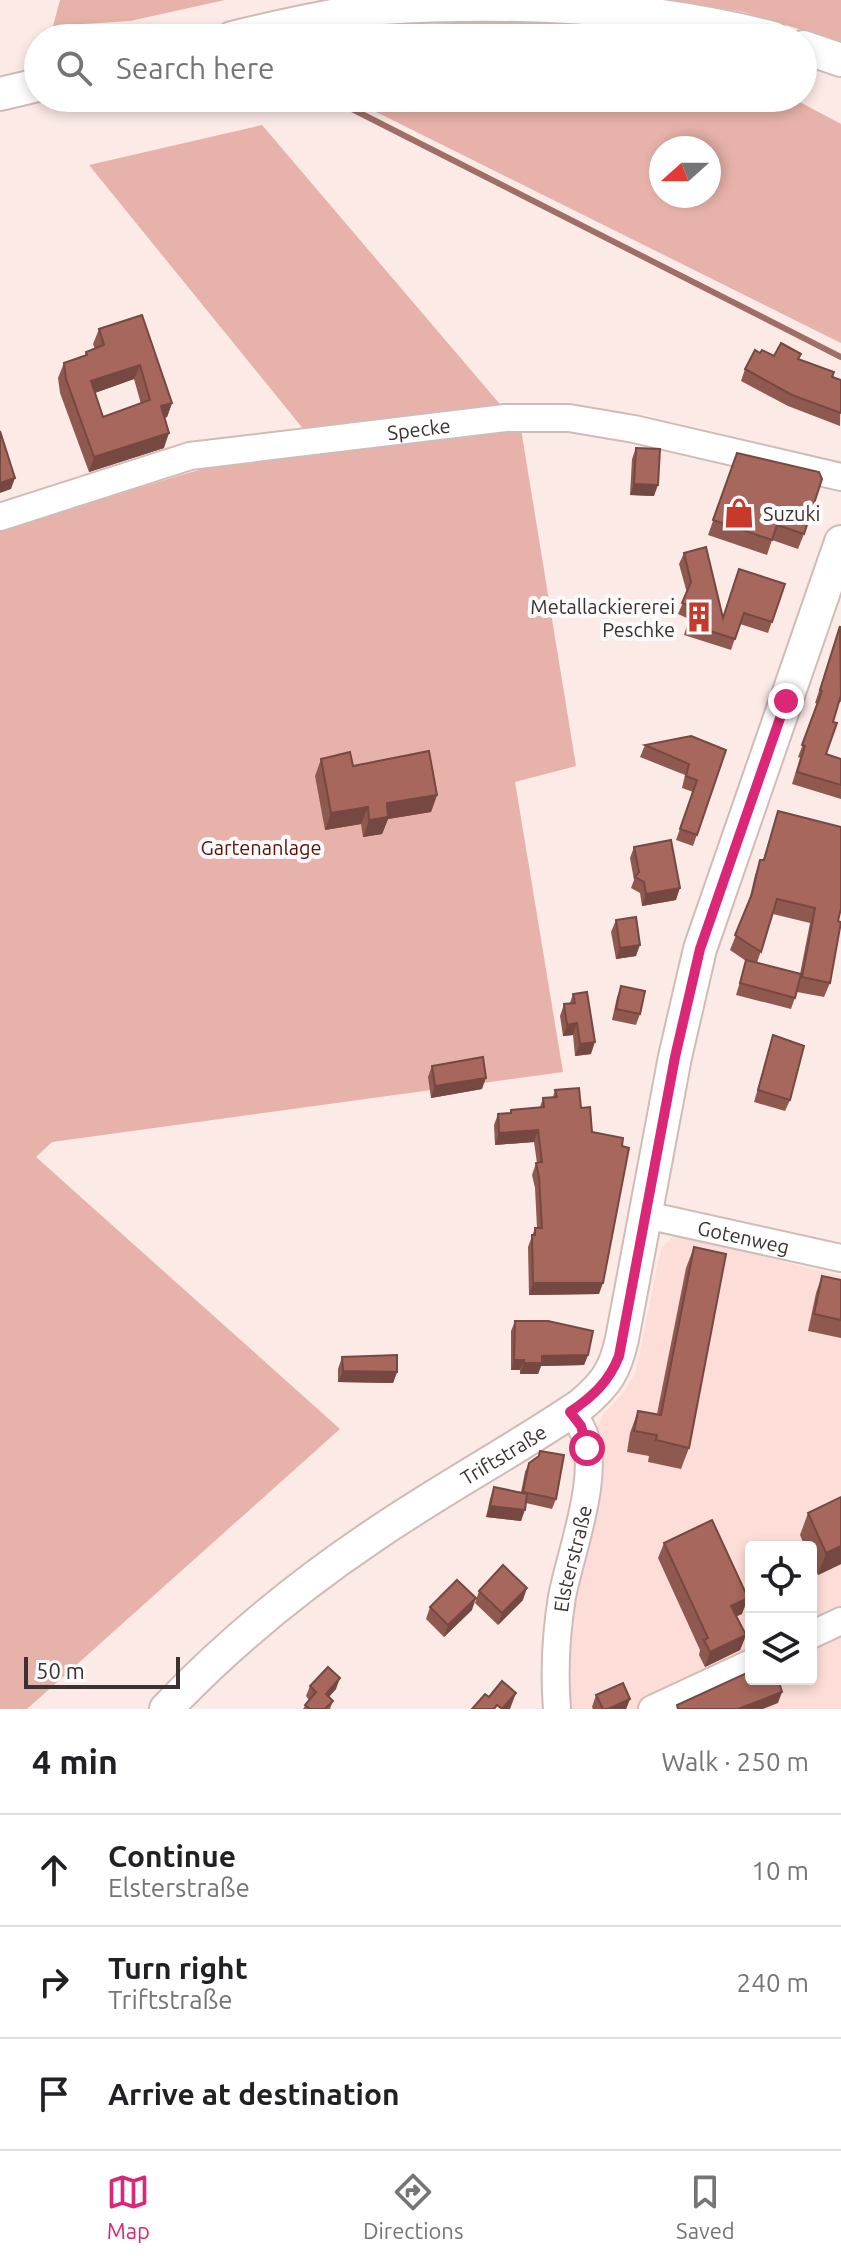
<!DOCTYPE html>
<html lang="en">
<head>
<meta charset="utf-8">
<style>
	:root { --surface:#fff; --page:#f6f6f6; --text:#202124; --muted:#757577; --line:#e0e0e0; --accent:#db2777 }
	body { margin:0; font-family:Ubuntu,sans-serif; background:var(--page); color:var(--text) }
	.controls { position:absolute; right:24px; bottom:24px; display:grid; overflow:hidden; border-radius:8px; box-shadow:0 4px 12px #0003 }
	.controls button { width:72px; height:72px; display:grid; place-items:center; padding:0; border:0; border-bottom:2px solid var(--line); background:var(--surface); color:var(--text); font:40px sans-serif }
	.compass { position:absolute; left:649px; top:136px; width:72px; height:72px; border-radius:50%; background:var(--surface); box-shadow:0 4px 12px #0003; rotate:249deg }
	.scale { position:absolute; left:24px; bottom:20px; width:156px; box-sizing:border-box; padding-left:8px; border:4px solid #3a3130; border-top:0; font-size:22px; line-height:28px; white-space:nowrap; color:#3a3130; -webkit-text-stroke:6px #fcfcfc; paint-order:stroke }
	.stop { position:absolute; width:24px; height:24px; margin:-18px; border:6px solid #db2777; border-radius:50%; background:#fff }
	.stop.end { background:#db2777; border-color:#fff; box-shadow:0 2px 8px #0008 }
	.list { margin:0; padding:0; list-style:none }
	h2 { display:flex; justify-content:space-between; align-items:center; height:104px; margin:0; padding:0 32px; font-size:34px }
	h2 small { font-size:26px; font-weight:400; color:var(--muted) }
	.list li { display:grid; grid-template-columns:52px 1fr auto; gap:24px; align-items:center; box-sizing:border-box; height:112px; padding:0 32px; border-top:2px solid var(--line) }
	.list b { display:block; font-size:30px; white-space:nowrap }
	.list p { margin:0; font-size:26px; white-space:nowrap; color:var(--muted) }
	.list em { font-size:26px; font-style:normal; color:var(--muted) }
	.icon { flex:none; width:44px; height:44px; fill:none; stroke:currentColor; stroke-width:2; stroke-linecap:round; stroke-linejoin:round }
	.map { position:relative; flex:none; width:841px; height:1709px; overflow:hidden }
	.search { position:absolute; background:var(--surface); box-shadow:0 4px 12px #0003; left:24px; right:24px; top:24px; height:88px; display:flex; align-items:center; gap:20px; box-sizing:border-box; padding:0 28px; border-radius:44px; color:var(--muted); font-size:30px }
	.sheet { height:440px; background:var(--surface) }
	nav { display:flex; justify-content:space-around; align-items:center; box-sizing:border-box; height:112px; border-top:2px solid var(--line); background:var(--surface); font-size:22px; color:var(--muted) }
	nav a { display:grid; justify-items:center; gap:4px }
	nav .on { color:var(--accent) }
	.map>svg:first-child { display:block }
	.built { fill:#fcddd7; fill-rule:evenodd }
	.green { fill:#e7b2a9; fill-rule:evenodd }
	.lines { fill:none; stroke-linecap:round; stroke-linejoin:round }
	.stream { stroke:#9f6e66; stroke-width:6 }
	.minor-casing { stroke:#d0bbb7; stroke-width:30 }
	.major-casing { stroke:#d0bbb7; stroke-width:36 }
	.minor { stroke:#fff; stroke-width:26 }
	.major { stroke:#fff; stroke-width:32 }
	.wall { fill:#905950; fill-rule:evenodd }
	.shaded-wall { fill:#754841 }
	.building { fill:#a7675d; stroke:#754841; stroke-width:2; fill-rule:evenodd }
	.route { stroke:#db2777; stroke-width:10 }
	.labels { text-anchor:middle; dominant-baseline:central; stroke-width:8; stroke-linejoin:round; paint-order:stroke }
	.street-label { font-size:20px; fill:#3a3130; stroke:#fcfcfc }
	.poi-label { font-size:20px; fill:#3a3130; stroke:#fcfcfc; text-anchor:start }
	.park-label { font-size:20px; fill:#5f0f08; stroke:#fcfcfc }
</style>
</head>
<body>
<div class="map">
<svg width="841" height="1709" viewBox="0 0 841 1709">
	<rect width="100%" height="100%" fill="#fceae7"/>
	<path class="built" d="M675,1235L841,1276V1709H567L566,1664L571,1619L596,1504L598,1467L597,1428L603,1414L622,1395L636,1372L661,1248ZM751,1547H811V1679H751Z"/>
	<g class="green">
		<path d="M60,0H225L130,21L53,26Z"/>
		<path d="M672,0H841V42L744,12Z"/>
		<path d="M494,21C553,22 612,25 669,38H355L351,36L357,32L428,24Z"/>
		<path d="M359,98H789L796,100L841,124V343L356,102ZM661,148H709V196H661Z"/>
		<path d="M262,125L521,429L576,766L515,782L563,1072L52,1142L36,1157L340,1429L27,1709H0V530L188,473L313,441L89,165Z"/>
	</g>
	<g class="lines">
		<g class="stream">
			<path d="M332,36V38"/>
			<path d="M346,98L350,108L841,357"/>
		</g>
		<g class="minor-casing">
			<g id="minor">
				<path id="s1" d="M0,517L190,456L505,418H569L634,429L841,477"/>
				<path id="s2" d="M646,1215L841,1258"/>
				<path d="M811,1635L841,1621"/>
				<path id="s3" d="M557,1709C554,1672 556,1634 562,1597C570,1553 604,1468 581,1427C578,1422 574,1417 570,1412"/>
				<path d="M652,1709L751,1663"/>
			</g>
		</g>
		<g class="major-casing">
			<g id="major">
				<path d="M232,38C281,26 331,15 381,8C511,0 647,5 773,38"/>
				<path d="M803,47L841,60"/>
				<path d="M0,94L38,85"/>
				<path id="s4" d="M166,1709C229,1643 297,1587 373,1536C440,1490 513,1451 581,1405C606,1384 615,1371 622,1339L675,1057L700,949L841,542"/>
			</g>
		</g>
		<use href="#minor" class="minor"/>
		<use href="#major" class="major"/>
	</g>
	<g class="wall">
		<path d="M142,315L172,403L167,417L164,418V448L89,472L60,393L58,378L64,363L85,355L86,352L95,349L93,344L99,329ZM134,379L141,404L103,417L95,393Z"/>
		<path d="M760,353L799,359L841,380L840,426L788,406L741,381L745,369Z"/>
		<path d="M636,448L654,496L630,495L632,459Z"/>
		<path d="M737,453L804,534L798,549L772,540L767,555L708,535Z"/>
		<path d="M684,553L723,617L785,584L768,633L740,624L731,650L684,635L689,619L678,614L687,593L679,564Z"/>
		<path d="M841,626V702L839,701L833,722L826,754L841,759V799L792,784L800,758L798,757L818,704L815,703L836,639Z"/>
		<path d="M645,745L726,750L693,846L676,840L693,792L682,788L685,775L640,757Z"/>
		<path d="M321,759L353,766L437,795L431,812L388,819L382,834L363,837L361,824L325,830L315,776Z"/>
		<path d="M778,811L838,921L830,983L824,997L797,992L791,1009L736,995L746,961L730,950L748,905L755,875L760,860H763ZM773,914L810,923L800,974L757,963Z"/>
		<path d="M634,847L676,900L642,906L640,893L631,888L634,880L630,858Z"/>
		<path d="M616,920L636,956L616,959L611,932Z"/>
		<path d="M621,986L640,1014L636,1025L612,1020L617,997Z"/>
		<path d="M573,994L591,1054L575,1056L573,1035L563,1036L560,1016L564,1004L570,1003Z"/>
		<path d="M773,1035L790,1100L785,1111L754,1102Z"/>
		<path d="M432,1066L482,1089L431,1098L428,1077Z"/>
		<path d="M555,1090L599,1294L529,1295L528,1247L535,1228H537L535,1188L532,1175L536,1163H537L534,1142L495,1145L494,1125L498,1114L510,1113L511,1110L540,1107L543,1098L553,1097Z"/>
		<path d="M694,1247L689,1448L681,1469L648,1462L649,1456L627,1452L630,1433L638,1411L657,1414L686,1268Z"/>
		<path d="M822,1276L841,1280V1338L808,1331L816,1293Z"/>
		<path d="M515,1321L588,1355L584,1365L541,1366L538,1374H520V1370H511V1331Z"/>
		<path d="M342,1357L397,1372L393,1383L338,1382V1369Z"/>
		<path d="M540,1451L556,1499L552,1509L526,1503L521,1521L486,1517L490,1499L494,1487L521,1492L525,1472L529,1463L538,1456Z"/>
		<path d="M841,1497V1564L818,1575L811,1560V1547H805L800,1535L808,1513Z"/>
		<path d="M664,1543L742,1614L736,1616L746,1635L740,1650L705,1667L699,1655L700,1650L658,1558Z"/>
		<path d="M479,1591L523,1600L498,1625L475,1603Z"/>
		<path d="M430,1607L472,1610L444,1637L426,1619Z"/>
		<path d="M310,1686L336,1689L329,1697L333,1701L330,1709H303L309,1700L306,1696Z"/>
		<path d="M596,1695L630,1699L626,1709H593L592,1707Z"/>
	</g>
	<g class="shaded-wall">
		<path d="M140,365L134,379L86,396L91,381Z"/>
		<path d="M172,403L167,417L155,421L161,406Z"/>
		<path d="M169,433L164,448L89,472L94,457Z"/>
		<path d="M15,478L11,489L0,493V483Z"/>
		<path d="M634,484L658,485L654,496L630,495Z"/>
		<path d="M437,795L431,812L388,819L382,834L363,837L369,820L387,803Z"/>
		<path d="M368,807L361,824L325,830L331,813Z"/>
		<path d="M680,888L676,900L642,906L646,894Z"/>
		<path d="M640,945L636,956L616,959L620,948Z"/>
		<path d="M577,1023L573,1035L563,1036L567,1025Z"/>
		<path d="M595,1042L591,1054L575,1056L580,1044Z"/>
		<path d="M486,1078L482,1089L431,1098L435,1086Z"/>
		<path d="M538,1130L534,1142L495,1145L499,1133Z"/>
		<path d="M533,1283H603L599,1294L529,1295Z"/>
		<path d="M588,1355L584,1365L541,1366L538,1374H520L524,1363L542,1356Z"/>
		<path d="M514,1360H524L520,1370H511Z"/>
		<path d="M343,1371L397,1372L393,1383L338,1382Z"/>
		<path d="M490,1506L525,1510L521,1521L486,1517Z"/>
		<path d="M841,1546V1564L818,1575L826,1553Z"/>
		<path d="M527,1588L523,1600L498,1625L502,1613Z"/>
		<path d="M476,1598L472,1610L444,1637L448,1625Z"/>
		<path d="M748,1598L742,1614L726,1621L731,1606Z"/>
		<path d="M746,1635L740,1650L705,1667L710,1652Z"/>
		<path d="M340,1678L336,1689L322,1704L326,1694Z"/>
		<path d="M782,1692L778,1703L763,1709H738Z"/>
		<path d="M516,1693L510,1709H502Z"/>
		<path d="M630,1699L626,1709H608Z"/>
	</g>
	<g class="building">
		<path d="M142,315L172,403L161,406L169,433L94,457L66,379L64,363L87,355L86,352L104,345L99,329ZM140,365L150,400L103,417L91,381Z"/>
		<path d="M781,343L801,354L798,359L834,372L832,377L841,380V413L792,395L745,369L755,350L760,353L762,350L774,356Z"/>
		<path d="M0,431L15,478L0,483Z"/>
		<path d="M636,448L660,449L658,485L634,484Z"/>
		<path d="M737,453L819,472L822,479L804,534L777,525L772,540L713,520Z"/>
		<path d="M706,547L723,618L739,569L785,584L772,622L744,613L735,639L688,624L693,608L682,603L691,582L684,553Z"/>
		<path d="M840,626L841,695L833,722L837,723L826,754L841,759V785L797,772L805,746L802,745L822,691L820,690Z"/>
		<path d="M691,736L726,750L697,835L680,829L697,780L686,776L689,764L645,745Z"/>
		<path d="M429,751L437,795L387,803L388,817L369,820L368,807L331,813L321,759L350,752L353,766Z"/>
		<path d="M778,811L841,827V908L838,921L841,922L830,983L802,977L815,908L777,899L761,952L735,935L752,894L760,860H764Z"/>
		<path d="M671,840L680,888L646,894L644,882L635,877L639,872L634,847Z"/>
		<path d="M636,917L640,945L620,948L616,920Z"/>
		<path d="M746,960L801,974L795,998L740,983Z"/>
		<path d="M621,986L645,991L640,1014L616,1009Z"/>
		<path d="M587,992L595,1042L580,1044L577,1023L567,1025L564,1004L575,1003L573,994Z"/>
		<path d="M773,1035L804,1046L790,1100L758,1090Z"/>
		<path d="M483,1057L486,1078L435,1086L432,1066Z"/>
		<path d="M579,1088L581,1108L590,1107L592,1132L623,1138L622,1146L629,1148L603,1283H533L532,1235H535V1228H542L539,1177L536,1163L542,1162L538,1130L499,1133L498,1114L511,1113V1110L544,1107L543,1098L557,1097L555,1090Z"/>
		<path d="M694,1247L726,1254L689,1448L656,1440L657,1435L634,1431L638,1411L661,1415Z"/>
		<path d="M822,1276L841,1280V1320L814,1314Z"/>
		<path d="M515,1321H548L593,1331L588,1355L542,1356V1363H524V1360H514Z"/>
		<path d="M397,1355V1372L343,1371L342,1357Z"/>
		<path d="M540,1451L564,1455L556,1499L523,1492L529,1463L539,1456Z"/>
		<path d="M494,1487L527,1494L525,1510L490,1506Z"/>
		<path d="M841,1497V1546L826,1553L808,1513Z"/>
		<path d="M712,1520L748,1598L731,1606L746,1635L710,1652L704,1640L708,1638L664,1543Z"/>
		<path d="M503,1565L527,1588L502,1613L479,1591Z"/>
		<path d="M457,1580L476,1598L448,1625L430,1607Z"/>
		<path d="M328,1667L340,1678L326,1694L333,1701L325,1709H310L305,1705L316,1692L310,1686Z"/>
		<path d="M751,1671V1679H778L782,1692L738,1709H678L677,1705Z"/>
		<path d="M502,1681L516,1693L502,1709L497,1705L494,1709H472L485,1694L489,1697Z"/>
		<path d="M623,1683L630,1699L608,1709H603L596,1695Z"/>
	</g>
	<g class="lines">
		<path class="route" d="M587,1448L581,1426L570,1412C592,1397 609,1382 619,1356L675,1057L700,949L786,701"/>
	</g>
	<defs>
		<g id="shop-bare" transform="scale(2.4)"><path d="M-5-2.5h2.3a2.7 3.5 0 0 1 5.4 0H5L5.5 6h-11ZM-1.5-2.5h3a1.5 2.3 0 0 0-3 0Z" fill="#c73a2b" stroke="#fcfcfc" stroke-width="2.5" paint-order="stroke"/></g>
		<g id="building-bare" transform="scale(2.4)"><path d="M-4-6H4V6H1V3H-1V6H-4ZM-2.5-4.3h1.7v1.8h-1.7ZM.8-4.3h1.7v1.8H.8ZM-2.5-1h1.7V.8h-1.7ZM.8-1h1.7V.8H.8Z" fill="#c73a2b" stroke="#fcfcfc" stroke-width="2.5" paint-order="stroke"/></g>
	</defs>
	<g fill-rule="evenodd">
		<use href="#shop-bare" x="739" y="513"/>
		<use href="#building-bare" x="699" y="617"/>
	</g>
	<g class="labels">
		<g class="street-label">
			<text stroke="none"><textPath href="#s1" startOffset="430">Specke</textPath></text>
			<text stroke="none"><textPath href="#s2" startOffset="100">Gotenweg</textPath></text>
			<text stroke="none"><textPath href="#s4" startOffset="424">Triftstraße</textPath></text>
			<text stroke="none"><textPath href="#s3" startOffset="152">Elsterstraße</textPath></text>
		</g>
		<g class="poi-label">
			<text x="763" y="513">Suzuki</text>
			<text x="675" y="606" text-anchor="end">Metallackiererei<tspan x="675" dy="23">Peschke</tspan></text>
		</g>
		<g class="park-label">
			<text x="261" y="847">Gartenanlage</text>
		</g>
	</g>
</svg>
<div class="controls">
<button><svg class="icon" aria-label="locate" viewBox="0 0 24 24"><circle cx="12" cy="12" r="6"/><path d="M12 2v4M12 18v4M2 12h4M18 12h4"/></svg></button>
<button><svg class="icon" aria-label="layers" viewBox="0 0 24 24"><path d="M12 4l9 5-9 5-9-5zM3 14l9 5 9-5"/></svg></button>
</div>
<svg class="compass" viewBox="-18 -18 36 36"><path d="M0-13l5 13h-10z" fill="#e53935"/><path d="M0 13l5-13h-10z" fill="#757577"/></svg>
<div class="scale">50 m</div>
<div class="stop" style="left:587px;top:1448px"></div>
<div class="stop end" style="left:786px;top:701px"></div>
<div class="search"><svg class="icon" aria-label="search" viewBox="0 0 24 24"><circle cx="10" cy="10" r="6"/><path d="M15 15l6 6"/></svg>Search here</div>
</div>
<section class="sheet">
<h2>4 min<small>Walk · 250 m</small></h2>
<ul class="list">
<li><svg class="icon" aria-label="ahead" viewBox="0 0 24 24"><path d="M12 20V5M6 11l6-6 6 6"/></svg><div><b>Continue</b><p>Elsterstraße</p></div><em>10 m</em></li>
<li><svg class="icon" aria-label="right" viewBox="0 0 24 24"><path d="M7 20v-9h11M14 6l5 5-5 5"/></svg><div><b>Turn right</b><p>Triftstraße</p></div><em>240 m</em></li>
<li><svg class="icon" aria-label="arrive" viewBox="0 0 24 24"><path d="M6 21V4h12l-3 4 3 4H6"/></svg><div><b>Arrive at destination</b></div></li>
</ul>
</section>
<nav>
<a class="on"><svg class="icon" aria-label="map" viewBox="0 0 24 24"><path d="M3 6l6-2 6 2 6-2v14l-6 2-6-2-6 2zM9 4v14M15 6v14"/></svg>Map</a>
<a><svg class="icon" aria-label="directions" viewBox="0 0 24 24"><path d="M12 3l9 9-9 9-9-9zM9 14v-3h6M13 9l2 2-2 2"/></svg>Directions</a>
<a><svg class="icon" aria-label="saved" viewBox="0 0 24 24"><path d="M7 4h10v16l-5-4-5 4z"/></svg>Saved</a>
</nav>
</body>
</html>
